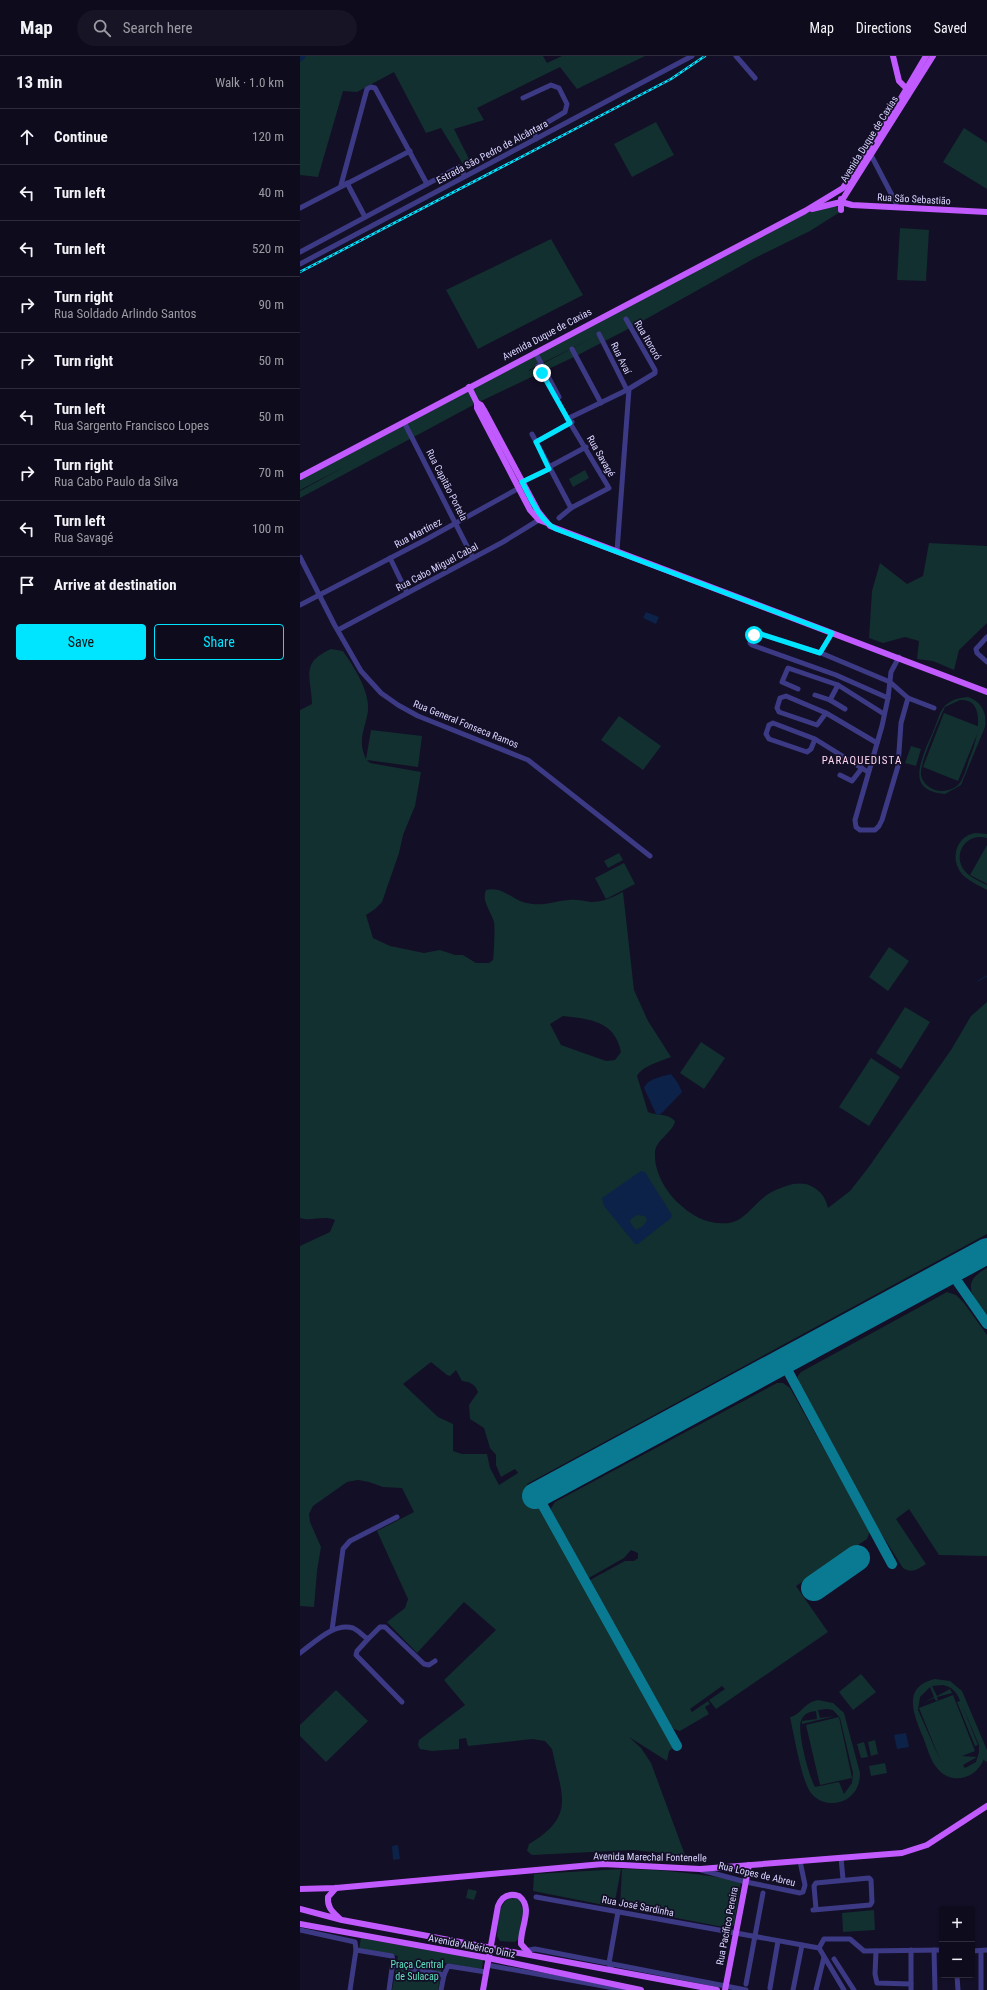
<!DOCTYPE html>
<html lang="en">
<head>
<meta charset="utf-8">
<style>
	:root { --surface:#0e0b1c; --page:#171425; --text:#f1f3f6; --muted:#9b9ba3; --line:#2e2b3b; --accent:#00e5ff }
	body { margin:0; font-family:"Roboto Condensed",sans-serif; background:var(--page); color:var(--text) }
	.controls { position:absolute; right:12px; bottom:12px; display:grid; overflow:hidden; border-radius:4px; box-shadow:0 1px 3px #0004 }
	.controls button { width:36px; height:36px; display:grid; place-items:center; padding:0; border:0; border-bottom:1px solid var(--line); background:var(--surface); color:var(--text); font:20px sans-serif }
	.stop { position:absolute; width:12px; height:12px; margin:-9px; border:3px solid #00e5ff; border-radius:50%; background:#fff }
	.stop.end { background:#00e5ff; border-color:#fff; box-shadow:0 1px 4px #0008 }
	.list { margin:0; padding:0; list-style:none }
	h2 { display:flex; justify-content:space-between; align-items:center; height:52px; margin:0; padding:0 16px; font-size:17px }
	h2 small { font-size:13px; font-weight:400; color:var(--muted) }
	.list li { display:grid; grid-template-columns:26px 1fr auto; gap:12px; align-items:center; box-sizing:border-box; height:56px; padding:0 16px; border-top:1px solid var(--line) }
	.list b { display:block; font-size:15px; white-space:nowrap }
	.list p { margin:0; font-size:13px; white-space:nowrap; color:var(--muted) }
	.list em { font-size:13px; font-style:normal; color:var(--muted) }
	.actions { display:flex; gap:8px; padding:12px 16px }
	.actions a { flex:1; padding:9px 0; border:1px solid var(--accent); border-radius:4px; text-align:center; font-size:14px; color:var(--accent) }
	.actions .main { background:var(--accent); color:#111 }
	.icon { flex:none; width:22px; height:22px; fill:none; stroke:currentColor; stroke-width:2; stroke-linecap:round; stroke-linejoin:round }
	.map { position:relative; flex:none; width:687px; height:1934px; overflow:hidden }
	header { display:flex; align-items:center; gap:24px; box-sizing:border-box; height:56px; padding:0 20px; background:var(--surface); border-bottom:1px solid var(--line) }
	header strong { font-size:19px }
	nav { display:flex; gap:22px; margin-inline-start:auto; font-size:14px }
	.search { width:280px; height:36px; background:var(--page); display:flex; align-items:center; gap:10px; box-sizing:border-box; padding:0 14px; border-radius:22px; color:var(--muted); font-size:15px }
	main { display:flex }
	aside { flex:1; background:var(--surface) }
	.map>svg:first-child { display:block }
	.green { fill:#12302f; fill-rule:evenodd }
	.water { fill:#0c2248; fill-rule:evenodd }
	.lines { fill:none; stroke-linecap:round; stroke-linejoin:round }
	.stream { stroke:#0c2248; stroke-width:1 }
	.river { stroke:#0c2248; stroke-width:7 }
	.taxiway { stroke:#0a7a92; stroke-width:10 }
	.runway { stroke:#0a7a92; stroke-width:26 }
	.minor { stroke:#3d3a85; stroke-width:5 }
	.major { stroke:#c25bff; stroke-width:6 }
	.rail-casing { stroke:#00e5ff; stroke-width:2.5 }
	.rail { stroke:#130f26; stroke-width:1; stroke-dasharray:3; stroke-linecap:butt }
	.route { stroke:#00e5ff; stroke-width:5 }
	.labels { text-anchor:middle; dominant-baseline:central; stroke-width:3.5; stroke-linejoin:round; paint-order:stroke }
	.street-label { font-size:10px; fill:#d9d4ff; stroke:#130f26 }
	.park-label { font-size:10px; fill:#5fe0c0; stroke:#130f26 }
	.neighbourhood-label { font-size:11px; letter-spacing:1px; fill:#ffd6f0; stroke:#130f26 }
</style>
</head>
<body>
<header>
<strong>Map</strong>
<div class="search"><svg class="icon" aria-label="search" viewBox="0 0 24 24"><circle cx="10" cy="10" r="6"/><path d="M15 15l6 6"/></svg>Search here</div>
<nav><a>Map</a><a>Directions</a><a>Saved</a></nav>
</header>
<main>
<aside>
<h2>13 min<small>Walk · 1.0 km</small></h2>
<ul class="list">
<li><svg class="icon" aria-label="ahead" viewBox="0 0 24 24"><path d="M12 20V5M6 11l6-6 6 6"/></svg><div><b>Continue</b></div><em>120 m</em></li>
<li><svg class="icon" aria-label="left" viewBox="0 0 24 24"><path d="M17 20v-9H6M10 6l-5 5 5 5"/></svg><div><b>Turn left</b></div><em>40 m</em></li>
<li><svg class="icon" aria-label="left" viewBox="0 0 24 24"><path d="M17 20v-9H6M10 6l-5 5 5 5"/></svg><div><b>Turn left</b></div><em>520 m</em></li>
<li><svg class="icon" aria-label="right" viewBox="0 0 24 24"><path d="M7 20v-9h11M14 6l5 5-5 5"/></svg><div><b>Turn right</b><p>Rua Soldado Arlindo Santos</p></div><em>90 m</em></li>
<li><svg class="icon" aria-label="right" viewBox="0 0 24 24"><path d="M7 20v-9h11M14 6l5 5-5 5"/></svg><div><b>Turn right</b></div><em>50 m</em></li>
<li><svg class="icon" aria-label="left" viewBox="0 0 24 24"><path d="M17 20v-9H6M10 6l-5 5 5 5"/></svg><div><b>Turn left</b><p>Rua Sargento Francisco Lopes</p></div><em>50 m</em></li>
<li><svg class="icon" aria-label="right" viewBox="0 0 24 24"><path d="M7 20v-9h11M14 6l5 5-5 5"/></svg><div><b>Turn right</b><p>Rua Cabo Paulo da Silva</p></div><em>70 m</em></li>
<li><svg class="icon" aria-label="left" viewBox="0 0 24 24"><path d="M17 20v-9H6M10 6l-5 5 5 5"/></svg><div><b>Turn left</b><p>Rua Savagé</p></div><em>100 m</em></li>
<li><svg class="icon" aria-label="arrive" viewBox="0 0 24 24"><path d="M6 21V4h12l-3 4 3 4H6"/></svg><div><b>Arrive at destination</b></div></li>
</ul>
<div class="actions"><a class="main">Save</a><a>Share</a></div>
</aside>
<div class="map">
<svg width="687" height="1934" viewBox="0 0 687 1934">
	<rect width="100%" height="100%" fill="#130f26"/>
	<g class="green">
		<path d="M0,0H243L247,7L262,0H345L277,33L260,11L177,52L184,64L154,73L172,109L166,113L141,72L126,77L94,16L57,36L43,35L18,121L0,119Z"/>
		<path d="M356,66L374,99L332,121L314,88Z"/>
		<path d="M664,72L687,87V133L643,106Z"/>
		<path d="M527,149L539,151L540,156L510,175L455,202L330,272L276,300L177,347L0,442V435L46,410L0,434V419L505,155L507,157ZM309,273L299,278L229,315V314Z"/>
		<path d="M600,172L629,174L626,225L597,224Z"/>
		<path d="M251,183L283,239L178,293L146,234Z"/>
		<path d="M285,414L289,422L273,431L269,423Z"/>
		<path d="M629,487L687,490V567L659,594L654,614L633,605L617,603L619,585L605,581L583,587L569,582L572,535L580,507L607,528L623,520Z"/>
		<path d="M31,593L43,595C54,611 70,635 68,655C65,674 57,684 66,703L71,674L122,680L118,711L67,704L70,707L121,716L115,750L103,779L99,797L82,846L75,853L66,859L73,882L90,890L124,897L140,894L155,899H163L176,907H189L193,904C194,897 195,872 194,866C191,855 181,845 186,834C203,830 212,844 226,847C245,851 252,845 269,844C277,843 283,845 291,846C303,846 313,841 323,836L334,934L348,965L371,1001C361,1005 342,1010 337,1020L348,1056C357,1060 368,1057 375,1065C373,1077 355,1084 355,1097C354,1115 365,1134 377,1146C392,1160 407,1169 429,1167C443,1165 452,1151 463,1142C471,1135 482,1131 493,1128C500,1127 507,1127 513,1131C522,1136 526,1143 528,1152L550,1135L568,1112L651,994L671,960L687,946V1178L227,1428L374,1691L369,1695L367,1705L329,1681L341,1692L351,1707L385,1799L332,1794L232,1799L227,1795L229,1788C277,1760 261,1738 252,1693L245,1685L232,1683L168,1690L166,1682L159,1683V1693L132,1695L120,1693L118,1689L119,1684L165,1649L144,1624L196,1574L164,1546L117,1597L87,1566L105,1552L108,1543L77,1475L114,1456L102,1432L83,1431L69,1426L58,1424L47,1426L13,1450L9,1458L10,1466L21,1491L17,1515L14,1551L0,1550V1190L30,1176L35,1164C22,1159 12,1166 0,1162V654L12,648C11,620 0,607 31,593ZM263,960C290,963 315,965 321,996L315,1004L306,1005L261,989L250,968ZM131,1306L147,1319L150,1320L156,1314L162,1325C170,1326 175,1328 178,1336L169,1349L170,1363L184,1372L190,1392L196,1399V1409L201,1421L215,1413L218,1417L199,1429L190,1412L187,1398H162L153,1395V1368L138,1361L103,1328Z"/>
		<path d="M668,641C682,646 687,657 685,671L661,729L645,738C610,735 618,713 627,689C632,679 636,668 640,657C646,645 656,642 668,641ZM660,644C687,642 678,682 670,701C667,709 664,723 658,729C651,735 643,736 635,734C629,732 622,726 621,719C619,709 640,662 645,651Z"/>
		<path d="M644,657L680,671L658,725L623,711Z"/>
		<path d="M319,660L361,690L343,714L301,684Z"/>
		<path d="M611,690L621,693L616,710L605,707Z"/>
		<path d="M675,777L687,778V782C667,776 652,797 664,814C669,821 679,825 687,829V834C680,830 671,826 665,821C649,807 654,781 675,777Z"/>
		<path d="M687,789V828L670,819Z"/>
		<path d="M319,797L323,804L308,812L304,805Z"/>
		<path d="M324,807L335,828L306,843L295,822Z"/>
		<path d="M589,891L609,905L588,935L569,921Z"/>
		<path d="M605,951L630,966L601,1013L576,997Z"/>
		<path d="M401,986L425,1002L404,1033L380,1017Z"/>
		<path d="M571,1002L600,1021L569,1070L539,1051Z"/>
		<path d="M687,1212V1260C673,1240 659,1227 687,1212Z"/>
		<path d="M647,1236L656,1239L664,1247L687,1279V1500L639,1499L609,1453L596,1463L626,1508C618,1513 612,1518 603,1512L579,1474L498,1327V1320L501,1316Z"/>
		<path d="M477,1327H483L490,1332L570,1475L567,1483L496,1530L528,1576L416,1653L409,1644L425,1633L422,1630L390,1653L392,1656L408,1645L410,1648L405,1651L409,1658L380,1675L374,1673L370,1669L288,1525L325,1505H334L338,1502V1497L331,1494L324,1502L287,1523L252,1460L251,1452L255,1446Z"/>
		<path d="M561,1618L576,1636L553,1654L539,1636Z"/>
		<path d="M635,1623L650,1625L662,1635L687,1694V1705L685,1706L684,1703C676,1723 651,1730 637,1712C630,1704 627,1691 623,1681C614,1659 601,1631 635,1623ZM643,1629C652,1631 657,1636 660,1645L657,1646L675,1690L678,1689L662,1649L679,1689V1696L676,1706L665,1712L663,1709L677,1701L662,1700L675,1695L653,1639L619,1652L641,1706L618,1654L620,1641L630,1631L634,1641L623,1647L634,1642L636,1645L638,1644L637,1641L652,1637L650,1633L637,1640L632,1630Z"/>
		<path d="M36,1634L68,1665L26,1706L0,1680V1669Z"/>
		<path d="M518,1644L533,1647L544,1657L560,1717C560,1728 556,1737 547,1743C534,1751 516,1747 509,1734C501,1720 494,1679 490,1661C500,1660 503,1647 518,1644ZM527,1653L533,1654L540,1662L553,1717L552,1727L544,1738L539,1726L515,1731C509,1721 497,1675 501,1665C504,1657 509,1656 516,1655L517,1663L502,1665V1668L535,1660L520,1662L518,1654Z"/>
		<path d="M539,1661L552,1722L520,1729L506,1669Z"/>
		<path d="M575,1684L578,1698L571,1700L568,1686Z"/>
		<path d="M564,1686L568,1701L561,1702L557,1688Z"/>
		<path d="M585,1707L587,1717L571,1720L569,1710Z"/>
		<path d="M321,1813L314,1851L233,1835L234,1818Z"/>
		<path d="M322,1813C362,1813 402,1818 441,1825L434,1869L428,1872L320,1851Z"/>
		<path d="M168,1833L177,1835L174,1844L166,1842Z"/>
		<path d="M210,1842L219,1843L223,1854L219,1883L215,1886L200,1885L197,1880C199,1867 197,1848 210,1842Z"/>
		<path d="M574,1854L575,1874L543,1876L542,1857Z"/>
		<path d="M61,1882L183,1904L182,1913L143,1907L138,1934H92L98,1900L59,1893Z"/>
	</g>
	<g class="water">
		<path d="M346,556L359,561L356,568L343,562Z"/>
		<path d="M371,1018L378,1027L382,1036L363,1056L359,1059L356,1058L344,1032C348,1022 362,1021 371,1018Z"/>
		<path d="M341,1115L345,1116L372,1159L371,1162L338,1188H335L304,1150L302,1142ZM337,1159L345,1160L347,1164L343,1170L336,1174L330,1166L331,1163Z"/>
		<path d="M606,1677L609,1691L597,1693L594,1679Z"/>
		<path d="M98,1789L100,1803L93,1804L92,1790Z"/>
	</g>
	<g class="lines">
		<path class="stream" d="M678,925L687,920"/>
		<path class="river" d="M0,2L2,0"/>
		<g class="taxiway">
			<path d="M650,1215L687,1268"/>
			<path d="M483,1306L592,1508"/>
			<path d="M237,1439L377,1690"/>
		</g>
		<g class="runway">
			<path d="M235,1440L687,1195"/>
			<path d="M514,1532L557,1502"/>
		</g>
		<g class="minor">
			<path d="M436,0L455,22"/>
			<path d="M223,42L251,29L259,32L267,48L265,56L234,74L236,83"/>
			<path d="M571,99L596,147"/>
			<path d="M47,127L65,161"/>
			<path d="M41,129L67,33L71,31L75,32L127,128"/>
			<path d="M0,152L110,95"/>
			<path d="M0,196L159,111L165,120"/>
			<path d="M0,208L392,0"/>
			<path d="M299,278L327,334"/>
			<path d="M272,293L301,347"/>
			<path d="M235,296L259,341"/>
			<path d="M238,310L270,367L309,432L271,452L259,462"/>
			<path d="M267,363L327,334L355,317V314L326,263"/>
			<path d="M104,366L173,502"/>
			<path d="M232,378L271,452"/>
			<path d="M236,386L272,366"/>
			<path d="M249,411L286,391"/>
			<path d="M222,426L249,413"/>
			<path d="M317,495L329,333"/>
			<path d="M0,501L34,568L61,615L81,637L98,649L118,660L228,704L350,800"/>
			<path d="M90,502L107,537"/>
			<path d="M0,549L127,483L221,431"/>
			<path d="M38,574L203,486L242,462"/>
			<path d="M532,577L520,597L458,577L454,579L450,587L452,589L536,619L588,642"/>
			<path d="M687,581L676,593L677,597L687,606"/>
			<path d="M521,597L590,626L608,642L634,652"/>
			<path d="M599,601L591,616L588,642L582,670L555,764L556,771L560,774H575L579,770L582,764L598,710L601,667L608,642"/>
			<path d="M498,633L482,626L488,612L538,629L584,658"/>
			<path d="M515,639L530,644L545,653"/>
			<path d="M530,644L538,629"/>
			<path d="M526,657L517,669L479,656L477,652L480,642L486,640L526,657L577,687"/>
			<path d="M515,683L511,693L507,696L469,683L466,678L469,669L473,667L515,683L568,716"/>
			<path d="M540,719L552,725L562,712"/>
			<path d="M32,1574L43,1493L50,1485L97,1461"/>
			<path d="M68,1583L57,1595L56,1599L102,1646"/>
			<path d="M0,1597C14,1587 34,1566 53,1572C58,1574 63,1580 68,1583L80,1571H85L124,1608L129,1609L135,1605"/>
			<path d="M541,1802L543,1823"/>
			<path d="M401,1814L446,1826L500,1837L503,1836L505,1829L500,1805"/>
			<path d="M236,1841L519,1892L544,1934"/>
			<path d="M513,1854L570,1849L572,1846L571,1824L569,1822L516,1827L514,1830L516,1853"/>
			<path d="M0,1874L55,1886L56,1894L50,1934"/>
			<path d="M519,1892L524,1883H550L564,1895L642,1894"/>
			<path d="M56,1894L92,1900L93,1905L89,1934"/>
			<path d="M611,1894V1934"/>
			<path d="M634,1894L635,1934"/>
			<path d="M223,1895L235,1893L446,1934"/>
			<path d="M576,1895L575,1918L577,1927L611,1928"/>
			<path d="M672,1895L687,1894"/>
			<path d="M681,1895V1934"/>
			<path d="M534,1903L554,1934"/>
			<path d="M93,1909L144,1919"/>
			<path d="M187,1909L325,1934"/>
			<path d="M312,1914L309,1907L318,1856"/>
			<path d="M657,1919L658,1934"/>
			<path d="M446,1928L463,1837"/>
			<path d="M470,1932L478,1885"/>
			<path d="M141,1934L144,1919L148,1910L186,1916"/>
			<path d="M493,1934L502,1889"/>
			<path d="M516,1934L524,1901"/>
		</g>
		<g class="major">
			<path d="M593,0L599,25L608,34"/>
			<path d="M541,143V154"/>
			<path d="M541,146L552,149L687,156"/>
			<path d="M512,153L541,146L633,0"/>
			<path d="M169,331L177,347V352L230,454L239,464L247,467"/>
			<path d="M177,347L181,349L184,354L238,455L250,470L687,636"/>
			<path d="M0,421L505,155L543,132L591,59L626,0"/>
			<path d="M36,1832L28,1841C27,1852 33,1856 40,1863"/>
			<path d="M0,1833L36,1832L303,1808L400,1813L602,1797L627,1789L687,1750"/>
			<path d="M0,1853L42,1864L417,1934"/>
			<path d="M0,1868L188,1902L341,1934"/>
			<path d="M183,1934L198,1850C202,1840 209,1837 219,1840C234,1852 220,1871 221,1888L229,1897"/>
			<path d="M425,1934L449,1809"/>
		</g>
		<g class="rail-casing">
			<path id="rail" d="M0,216L371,23L405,0"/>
		</g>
		<use href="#rail" class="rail"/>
	</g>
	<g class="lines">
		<path class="route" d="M242,317L270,367L236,386L249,413L222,426C231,443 239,464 256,473L532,577L520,597L458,577L454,579"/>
	</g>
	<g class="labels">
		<g class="street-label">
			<text transform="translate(569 83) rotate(-58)">Avenida Duque de Caxias</text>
			<text transform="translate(192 96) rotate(-28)">Estrada São Pedro de Alcântara</text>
			<text transform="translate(614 143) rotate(3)">Rua São Sebastião</text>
			<text transform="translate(247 278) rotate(-28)">Avenida Duque de Caxias</text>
			<text transform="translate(348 284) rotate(60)">Rua Itororó</text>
			<text transform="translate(321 302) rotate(64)">Rua Avaí</text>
			<text transform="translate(301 400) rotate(60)">Rua Savagé</text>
			<text transform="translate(147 429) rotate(63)">Rua Capitão Portela</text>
			<text transform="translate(118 477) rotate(-28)">Rua Martínez</text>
			<text transform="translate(137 511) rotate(-28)">Rua Cabo Miguel Cabal</text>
			<text transform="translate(166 668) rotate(22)">Rua General Fonseca Ramos</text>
			<text transform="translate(350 1801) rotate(1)">Avenida Marechal Fontenelle</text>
			<text transform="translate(457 1818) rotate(13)">Rua Lopes de Abreu</text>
			<text transform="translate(338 1850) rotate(11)">Rua José Sardinha</text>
			<text transform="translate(427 1870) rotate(-79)">Rua Pacífico Pereira</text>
			<text transform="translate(172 1890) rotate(11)">Avenida Albérico Diniz</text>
		</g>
		<g class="park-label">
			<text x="117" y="1908">Praça Central<tspan x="117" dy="12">de Sulacap</tspan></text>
		</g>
		<g class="neighbourhood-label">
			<text x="562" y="704">PARAQUEDISTA</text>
		</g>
	</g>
</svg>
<div class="controls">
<button>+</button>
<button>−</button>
</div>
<div class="stop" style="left:454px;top:579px"></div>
<div class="stop end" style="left:242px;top:317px"></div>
</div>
</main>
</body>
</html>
